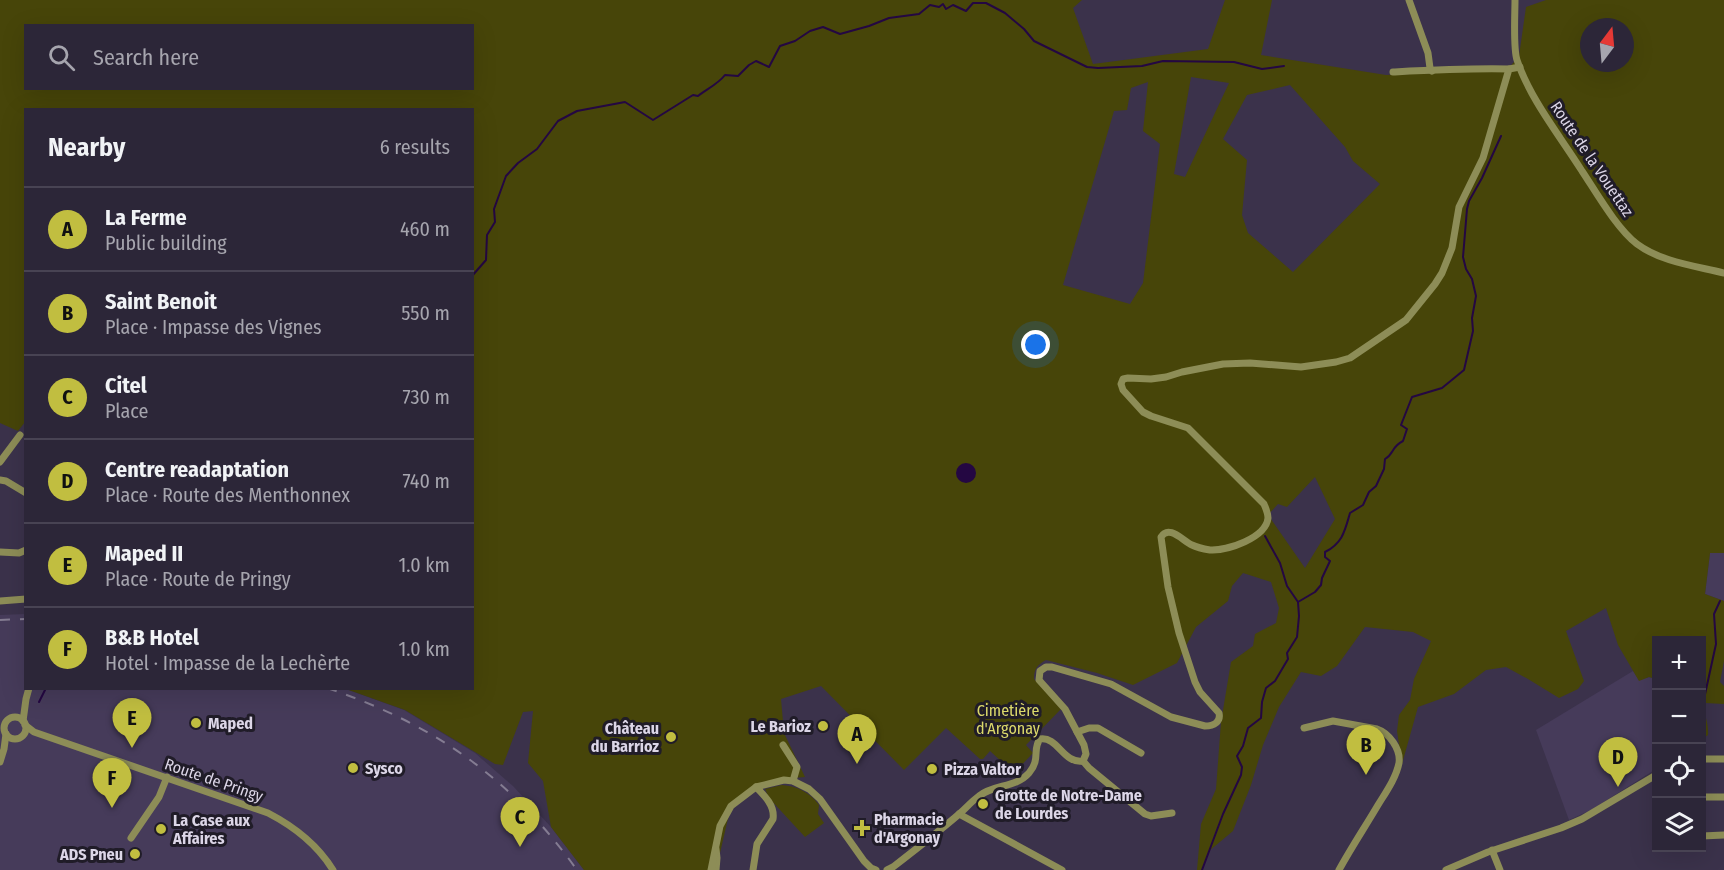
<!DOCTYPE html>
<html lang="en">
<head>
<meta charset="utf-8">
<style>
	:root { --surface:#2c2638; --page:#342e40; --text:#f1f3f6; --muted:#a6a5ae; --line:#484353; --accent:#c1be40 }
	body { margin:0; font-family:"Fira Sans Condensed",sans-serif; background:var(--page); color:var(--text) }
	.controls { position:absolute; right:18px; bottom:18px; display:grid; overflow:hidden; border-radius:0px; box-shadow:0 6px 24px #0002 }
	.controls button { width:54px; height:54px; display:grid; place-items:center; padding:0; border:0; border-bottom:2px solid var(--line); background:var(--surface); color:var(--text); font:30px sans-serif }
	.compass { position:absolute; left:1580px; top:18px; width:54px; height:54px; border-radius:50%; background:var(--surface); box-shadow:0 6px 24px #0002; rotate:16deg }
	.you { position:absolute; left:1036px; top:345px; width:21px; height:21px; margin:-15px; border:4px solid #fff; border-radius:50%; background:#1a73e8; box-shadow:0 0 0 9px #1a73e833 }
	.badge { display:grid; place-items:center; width:39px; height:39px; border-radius:50%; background:var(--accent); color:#111; font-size:20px; font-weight:700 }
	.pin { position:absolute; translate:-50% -50px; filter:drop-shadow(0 2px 3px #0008) }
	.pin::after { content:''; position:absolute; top:32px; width:21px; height:18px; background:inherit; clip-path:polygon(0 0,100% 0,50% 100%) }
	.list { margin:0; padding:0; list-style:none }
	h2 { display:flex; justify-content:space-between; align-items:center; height:78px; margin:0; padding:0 24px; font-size:26px }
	h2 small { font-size:20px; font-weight:400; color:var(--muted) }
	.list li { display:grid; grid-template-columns:39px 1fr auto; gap:18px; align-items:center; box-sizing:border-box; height:84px; padding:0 24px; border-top:2px solid var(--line) }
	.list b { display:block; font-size:22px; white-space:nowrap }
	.list p { margin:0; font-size:20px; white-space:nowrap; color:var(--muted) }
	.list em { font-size:20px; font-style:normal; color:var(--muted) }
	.icon { flex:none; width:33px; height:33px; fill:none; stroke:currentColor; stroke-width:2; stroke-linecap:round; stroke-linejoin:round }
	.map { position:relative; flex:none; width:1724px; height:870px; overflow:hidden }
	.search { position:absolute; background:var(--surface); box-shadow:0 6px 24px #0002; left:24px; top:24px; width:450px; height:66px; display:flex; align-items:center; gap:15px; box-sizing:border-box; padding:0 21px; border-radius:0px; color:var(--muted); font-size:22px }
	.panel { position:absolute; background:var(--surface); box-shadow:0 6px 24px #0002; left:24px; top:108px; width:450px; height:582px; border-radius:0px }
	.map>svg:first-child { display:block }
	.built { fill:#463b5a }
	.green { fill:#474509; fill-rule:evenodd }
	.water { fill:#240742 }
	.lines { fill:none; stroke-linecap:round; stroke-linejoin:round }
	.stream { stroke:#240742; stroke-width:2 }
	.minor { stroke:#8d8d57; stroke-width:7 }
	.rail { stroke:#847c92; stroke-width:2; stroke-dasharray:10 10; stroke-linecap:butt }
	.poi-dot { fill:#c1be40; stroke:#201c28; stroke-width:2 }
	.labels { text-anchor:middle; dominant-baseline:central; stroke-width:6; stroke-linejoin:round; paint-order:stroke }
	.street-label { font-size:16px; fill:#dcd6e7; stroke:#201c28 }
	.park-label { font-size:16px; fill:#dcd96b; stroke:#201c28 }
	.poi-label { font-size:16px; font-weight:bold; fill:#dcd6e7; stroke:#201c28; text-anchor:start }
</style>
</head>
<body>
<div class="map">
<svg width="1724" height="870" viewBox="0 0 1724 870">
	<rect width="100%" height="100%" fill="#3b324b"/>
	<g class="built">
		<path d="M1710,553H1724V601L1705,594Z"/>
		<path d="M25,614L26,688L346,689L404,710L475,753L513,786L551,827L584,870H0V615Z"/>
		<path d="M1633,671L1639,680L1649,677L1656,679V769L1591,810L1569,820L1536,730Z"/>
	</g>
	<g class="green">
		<path d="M0,0H1082L1073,8L1093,64L1208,49L1225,0H1272L1261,55L1386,75L1507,70L1519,56L1526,7L1546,0H1724V553H1710L1705,594L1724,601V661L1720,682L1724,686V704L1705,703C1703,716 1709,721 1708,735L1702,739V640H1656V679L1649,677L1639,681L1618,645L1606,608L1566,631L1584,681L1578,689L1559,698L1528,679L1506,667L1486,670L1454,694L1418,707L1402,764L1397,731L1399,715L1410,700L1414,679L1431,641L1413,632L1365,627L1337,666L1321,676L1301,672L1279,707L1263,745L1251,785L1233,831L1209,851L1202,870H1197L1201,824L1216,789L1221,722L1231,662L1253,646L1255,634L1276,623L1279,608L1271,582L1243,573L1232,586L1228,601L1196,627L1177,663L1133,685L1097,673L1046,660C1037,665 1034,669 1034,679L1061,709L1026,745L1033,753L1014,773L990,751L983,759H980L946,728L904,770L821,686L781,699L784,733L805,777L781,779L766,782L731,806L716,870H584L551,827L543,781L528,763L533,711L523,712L503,765L495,764L405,710L346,689L472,688V110H26L25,422L18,431L0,423ZM26,26H472V88H26ZM1589,27H1625V63H1589ZM1191,77L1229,83L1185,177L1174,174ZM1148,82L1143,131L1160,144L1143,283L1130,304L1063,285L1114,111L1127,110L1131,88ZM1290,85L1345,147L1353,161L1380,184L1293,272L1248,233L1242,215L1247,160L1223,139L1247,95ZM1315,477L1335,519L1305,568L1268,515L1278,504L1287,507Z"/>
		<path d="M782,785C797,786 811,793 819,805L818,814L824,823L805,837L769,798L765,789Z"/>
	</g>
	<circle class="water" cx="966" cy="473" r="10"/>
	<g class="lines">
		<g class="stream">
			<path d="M472,276L486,260L487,235L495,222L494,209L506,176L518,163L537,149L558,121L577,111L625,102L653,120L693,95L698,96C707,89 718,84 725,75L738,76L749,65L756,61L769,67L780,46L795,41L810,31L823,27L840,34L869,26L889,18L919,14L930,5L939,7L943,4L946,9L953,5L966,11L973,3H986L1005,13L1024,29L1034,41L1087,67L1098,68L1142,66L1163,61L1234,62L1262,69L1284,66"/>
			<path d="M1265,536L1280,563L1287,586L1298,602"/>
			<path d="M39,702L46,688"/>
			<path d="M1702,708L1716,644L1714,614L1720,601"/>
			<path d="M1202,870L1223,814L1241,775L1242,767L1237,756L1243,746L1248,728L1261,718L1262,702L1266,688L1275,681L1288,659L1287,653L1297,637L1299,616L1298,602L1315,592L1321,585L1322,578L1330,561L1325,557V552C1343,543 1345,530 1350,513L1363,505L1369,492L1376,486L1384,469L1385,459C1394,454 1391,447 1403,441L1407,429L1401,425L1412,397L1442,388L1464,370L1473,331L1472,318L1476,296L1472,279L1466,269L1463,257L1467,209L1469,201L1482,178L1501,136"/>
		</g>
		<g class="minor">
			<path d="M1409,0L1428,53L1430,68L1432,71"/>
			<path d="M1515,0C1515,14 1513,48 1517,60C1530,99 1560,136 1582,171C1596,192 1617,229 1637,244C1661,262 1696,266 1724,273"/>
			<path d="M1393,72C1432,70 1470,68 1509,69"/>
			<path d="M0,462L20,435"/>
			<path d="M0,480L6,481L26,493"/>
			<path d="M0,552L19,553L26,550"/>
			<path d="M0,601L26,599"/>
			<circle cx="15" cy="728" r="11"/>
			<path d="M23,721L26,699L29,688"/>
			<path d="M25,725L34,732L268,813C295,827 317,844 333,870"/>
			<path d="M1304,728L1333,721L1377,729C1389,733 1401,749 1399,763C1396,778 1386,792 1378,805C1365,827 1351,848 1339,870"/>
			<path d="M1077,732L1089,728H1098L1141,753"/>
			<path d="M783,745L797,767L793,781"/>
			<path d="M1702,759H1724"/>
			<path d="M1083,761L1089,768L1145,814L1151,816L1172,813"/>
			<path d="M0,762L4,749L6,734"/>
			<path d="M1702,797H1724"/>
			<path d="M959,814L1062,870"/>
			<path d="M1702,836L1724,835"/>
			<path d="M131,838L159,797L167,777"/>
			<path d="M716,849L717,858L716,870"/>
			<path d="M1492,850L1500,870"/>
			<path d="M711,870L720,826L731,806L756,787L784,780L793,781L809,789L820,799L864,861L871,868L876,870"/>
			<path d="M753,870L757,844L773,819C775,806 765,796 756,787"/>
			<path d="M887,870L893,867C915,850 937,833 958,815C965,809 972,801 979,796C994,784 1016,788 1029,773C1041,759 1032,749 1040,739C1058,736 1063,764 1083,761L1086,754L1084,745L1065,709L1039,680L1040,671L1046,667H1052L1111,684L1171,717L1205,726C1214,726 1221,722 1219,713L1200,692L1195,682L1179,633L1168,587L1161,537C1169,524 1183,541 1192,545C1198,548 1204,549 1210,550C1227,551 1266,538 1268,518C1268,513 1266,509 1264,504L1188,428L1151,416L1143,412L1123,390L1121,384L1123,379L1128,378L1151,379L1166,377L1182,372L1223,364L1250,363L1301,367L1336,362L1350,358L1406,320L1435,284L1442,273L1452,248L1459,207L1483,158L1509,69L1520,67"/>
			<path d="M1446,870L1488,852L1561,828L1582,819L1656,775"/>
		</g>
		<g class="rail">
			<path d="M0,620L26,619"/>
			<path d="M327,688C434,724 511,778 577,870"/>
		</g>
	</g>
	<g class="poi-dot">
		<circle cx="196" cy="723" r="6"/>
		<circle cx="823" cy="726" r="6"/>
		<circle cx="671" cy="737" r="6"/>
		<circle cx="353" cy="768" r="6"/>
		<circle cx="932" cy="769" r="6"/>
		<circle cx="983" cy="804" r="6"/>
		<path d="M859 819h6v6h6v6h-6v6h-6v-6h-6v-6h6z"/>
		<circle cx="161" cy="829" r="6"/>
		<circle cx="135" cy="854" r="6"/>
	</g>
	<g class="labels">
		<g class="street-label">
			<text transform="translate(1592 159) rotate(56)">Route de la Vouettaz</text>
			<text transform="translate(214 780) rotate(19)">Route de Pringy</text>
		</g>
		<g class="park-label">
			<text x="1008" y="710">Cimetière<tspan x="1008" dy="18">d'Argonay</tspan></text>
		</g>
		<g class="poi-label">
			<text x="208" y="723">Maped</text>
			<text x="811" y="726" text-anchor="end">Le Barioz</text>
			<text x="659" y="728" text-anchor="end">Château<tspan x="659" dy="18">du Barrioz</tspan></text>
			<text x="365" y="768">Sysco</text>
			<text x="944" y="769">Pizza Valtor</text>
			<text x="995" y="795">Grotte de Notre-Dame<tspan x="995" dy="18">de Lourdes</tspan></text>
			<text x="874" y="819">Pharmacie<tspan x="874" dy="18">d'Argonay</tspan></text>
			<text x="173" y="820">La Case aux<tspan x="173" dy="18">Affaires</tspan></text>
			<text x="123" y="854" text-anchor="end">ADS Pneu</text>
		</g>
	</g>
</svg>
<div class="controls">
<button>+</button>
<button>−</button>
<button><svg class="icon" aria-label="locate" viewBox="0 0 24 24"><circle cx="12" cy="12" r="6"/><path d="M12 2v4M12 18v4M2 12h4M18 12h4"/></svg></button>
<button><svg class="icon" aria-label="layers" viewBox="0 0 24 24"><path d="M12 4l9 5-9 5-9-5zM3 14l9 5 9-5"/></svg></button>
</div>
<svg class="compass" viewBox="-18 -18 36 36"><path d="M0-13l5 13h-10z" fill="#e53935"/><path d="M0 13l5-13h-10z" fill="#a6a5ae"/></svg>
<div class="you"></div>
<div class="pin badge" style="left:857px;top:764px">A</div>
<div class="pin badge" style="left:1366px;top:775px">B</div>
<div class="pin badge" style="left:520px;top:847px">C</div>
<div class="pin badge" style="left:1618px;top:787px">D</div>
<div class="pin badge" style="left:132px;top:748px">E</div>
<div class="pin badge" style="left:112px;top:808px">F</div>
<div class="search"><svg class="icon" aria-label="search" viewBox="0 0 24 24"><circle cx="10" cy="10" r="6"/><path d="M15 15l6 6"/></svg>Search here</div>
<section class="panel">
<h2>Nearby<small>6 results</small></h2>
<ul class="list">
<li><span class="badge">A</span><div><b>La Ferme</b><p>Public building</p></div><em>460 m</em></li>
<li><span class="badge">B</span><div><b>Saint Benoit</b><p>Place · Impasse des Vignes</p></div><em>550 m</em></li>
<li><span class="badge">C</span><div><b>Citel</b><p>Place</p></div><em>730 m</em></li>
<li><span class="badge">D</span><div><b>Centre readaptation</b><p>Place · Route des Menthonnex</p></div><em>740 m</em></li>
<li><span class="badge">E</span><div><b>Maped II</b><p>Place · Route de Pringy</p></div><em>1.0 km</em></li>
<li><span class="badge">F</span><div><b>B&amp;B Hotel</b><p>Hotel · Impasse de la Lechèrte</p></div><em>1.0 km</em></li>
</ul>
</section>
</div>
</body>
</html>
